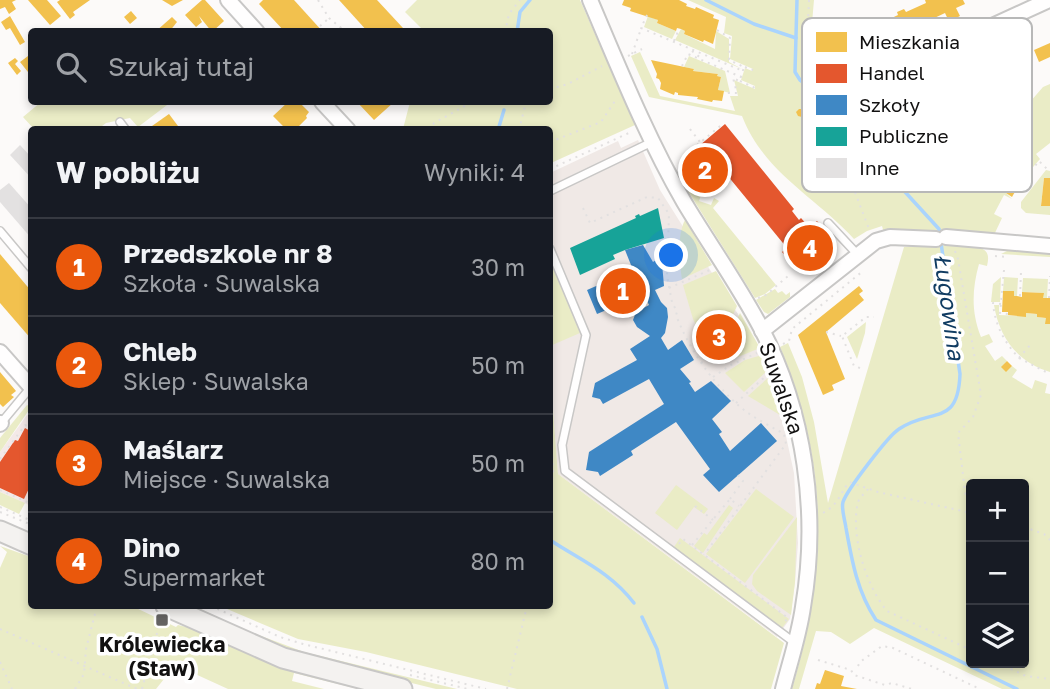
<!DOCTYPE html>
<html lang="pl">
<head>
<meta charset="utf-8">
<style>
	:root { --surface:#171b24; --page:#20242c; --text:#f1f3f6; --muted:#9ea1a6; --line:#363941; --accent:#ea580c }
	body { margin:0; font-family:"Golos Text",sans-serif; background:var(--page); color:var(--text) }
	.controls { position:absolute; right:21px; bottom:21px; display:grid; overflow:hidden; border-radius:7px; box-shadow:0 4px 10px #0003 }
	.controls button { width:63px; height:63px; display:grid; place-items:center; padding:0; border:0; border-bottom:2px solid var(--line); background:var(--surface); color:var(--text); font:35px sans-serif }
	.you { position:absolute; left:672px; top:256px; width:24px; height:24px; margin:-18px; border:5px solid #fff; border-radius:50%; background:#1a73e8; box-shadow:0 0 0 10px #1a73e833 }
	.badge { display:grid; place-items:center; width:46px; height:46px; border-radius:50%; background:var(--accent); color:#fff; font-size:23px; font-weight:700 }
	.pin { position:absolute; translate:-50% -50%; border:4px solid #fff; box-shadow:0 2px 7px #0006 }
	.list { margin:0; padding:0; list-style:none }
	h2 { display:flex; justify-content:space-between; align-items:center; height:91px; margin:0; padding:0 28px; font-size:30px }
	h2 small { font-size:23px; font-weight:400; color:var(--muted) }
	.list li { display:grid; grid-template-columns:46px 1fr auto; gap:21px; align-items:center; box-sizing:border-box; height:98px; padding:0 28px; border-top:2px solid var(--line) }
	.list b { display:block; font-size:26px; white-space:nowrap }
	.list p { margin:0; font-size:23px; white-space:nowrap; color:var(--muted) }
	.list em { font-size:23px; font-style:normal; color:var(--muted) }
	.icon { flex:none; width:38px; height:38px; fill:none; stroke:currentColor; stroke-width:2; stroke-linecap:round; stroke-linejoin:round }
	.map { position:relative; flex:none; width:1050px; height:689px; overflow:hidden }
	.search { position:absolute; background:var(--surface); box-shadow:0 4px 10px #0003; left:28px; top:28px; width:525px; height:77px; display:flex; align-items:center; gap:18px; box-sizing:border-box; padding:0 24px; border-radius:7px; color:var(--muted); font-size:26px }
	.panel { position:absolute; background:var(--surface); box-shadow:0 4px 10px #0003; left:28px; top:126px; width:525px; height:483px; border-radius:7px }
	.map>svg:first-child { display:block }
	.commercial { fill:#f4e9e8 }
	.built { fill:#f0e9e6 }
	.green { fill:#eaecc6; fill-rule:evenodd }
	.homes { fill:#f2c14e }
	.shops { fill:#e4572e }
	.schools { fill:#3f88c5 }
	.public { fill:#17a398 }
	.lines { fill:none; stroke-linecap:round; stroke-linejoin:round }
	.stream { stroke:#aad4fd; stroke-width:3.5 }
	.building { fill:#e3e1e1 }
	.lane-casing { stroke:#c8c7c6; stroke-width:10 }
	.street-casing { stroke:#c8c7c6; stroke-width:18 }
	.secondary-casing { stroke:#c8c7c6; stroke-width:23 }
	.path { stroke:#e2e0e0; stroke-width:2; stroke-dasharray:2 5; stroke-linecap:butt }
	.lane { stroke:#fffefe; stroke-width:7 }
	.street { stroke:#fffefe; stroke-width:14 }
	.secondary { stroke:#f4f2f0; stroke-width:19 }
	.poi-dot { fill:#646362; stroke:#fff; stroke-width:2.5 }
	.labels { text-anchor:middle; dominant-baseline:central; stroke-width:7; stroke-linejoin:round; paint-order:stroke }
	.street-label { font-size:21px; fill:#121111; stroke:#fff }
	.poi-label { font-size:21px; font-weight:bold; fill:#121111; stroke:#fff }
	.water-label { font-size:23px; font-style:italic; fill:#103c62; stroke:#fff }
	.key { fill:#fff; stroke:#b8b8b8; stroke-width:2 }
	.key-label { font-size:19px; fill:#121111 }
</style>
</head>
<body>
<div class="map">
<svg width="1050" height="689" viewBox="0 0 1050 689">
	<rect width="100%" height="100%" fill="#fcfaf9"/>
	<path class="commercial" d="M27,415L32,417L31,506L0,492V452Z"/>
	<path class="built" d="M638,140L660,190L751,335L777,395L794,473L798,543L795,582L790,619L777,637L558,474L550,371V173L618,141L621,148Z"/>
	<g class="green">
		<path d="M417,0H580L635,125L551,163L550,130L403,129L410,102H550V32L424,31L405,12Z"/>
		<path d="M688,0H814L810,46L827,82L835,79L849,96L854,94L860,107L851,111L902,163L939,164L1012,130L1023,110L1043,87L1050,84V143L1036,154L1040,159L1014,189L1010,187L1006,193L1012,199L1004,195L994,214L1002,218L994,235L884,233L882,226L867,231L854,239C816,197 764,173 742,116L649,97L631,56L640,52L660,96L735,111L730,96H738L734,80L755,89V86L741,80L745,68L752,71L753,69L730,59L732,36L724,33L726,17Z"/>
		<path d="M648,16L658,20L657,23L676,31L672,39L644,27Z"/>
		<path d="M681,29L685,31L684,34L715,49L716,31L729,39V62L742,69L675,40Z"/>
		<path d="M689,56L725,71L730,93L718,90L721,77L717,76L718,74L693,71L694,69L684,67Z"/>
		<path d="M41,102H171L138,127L130,118L106,123L98,129H34L23,117Z"/>
		<path d="M1046,170L1050,171V178H1044L1041,205L1050,206V215L1026,213L1021,208V202Z"/>
		<path d="M693,188L702,192L699,201L711,205L714,198L719,201L713,208L776,285L765,294L755,298L688,191Z"/>
		<path d="M685,220L712,265L682,279C679,262 677,235 685,220Z"/>
		<path d="M922,244H935L936,247L949,244L980,246V248C989,251 989,257 987,266L979,264C972,289 971,312 981,337L989,334L993,342L985,346L995,361L1002,356L1007,361L1002,367L1006,371L1012,366L1017,370L1012,377L1032,389L1035,380L1047,384L1045,393L1050,394V689H1002L874,628L850,644L831,632L816,631L799,689H792C828,569 829,464 780,347L788,343L802,377L814,422L828,503L904,247L919,246ZM971,484H1024V663H971Z"/>
		<path d="M1009,250L1050,252V257L1001,254Z"/>
		<path d="M550,259L580,333L550,346Z"/>
		<path d="M716,271L737,306L718,347L710,352L693,319L683,285Z"/>
		<path d="M1001,277L1000,302H991L993,284Z"/>
		<path d="M1004,277L1018,278L1017,296H1014V291H1003Z"/>
		<path d="M1023,278L1048,279L1047,298H1043V293L1022,292Z"/>
		<path d="M775,289L778,293L782,291L786,295L790,292V297L768,314L764,312L756,300Z"/>
		<path d="M994,305H999V315L1026,316V313L1037,314V317L1046,318V324H1050V372C1018,363 999,337 994,305Z"/>
		<path d="M740,313L760,348L728,361L722,352Z"/>
		<path d="M866,322L865,333L857,359L847,337Z"/>
		<path d="M762,355L768,370L744,392L725,373L745,360Z"/>
		<path d="M550,371L558,474L784,643L771,689H517L366,652L298,639L220,606H550Z"/>
		<path d="M771,375L785,418L748,396Z"/>
		<path d="M27,405L31,407L0,452V438Z"/>
		<path d="M676,485L708,509L704,514L694,507L677,530L655,513Z"/>
		<path d="M756,489L794,517L745,583L706,554Z"/>
		<path d="M0,492L25,503L19,514L0,505Z"/>
		<path d="M729,505L733,508L703,553L694,546L704,533L707,535Z"/>
		<path d="M797,517L795,582L791,615L757,591L752,584L753,575Z"/>
		<path d="M680,538L789,619L782,628L674,547Z"/>
		<path d="M0,546L31,557L32,606H132L176,627L178,625L208,632L375,689H358L294,673L292,681L324,689H228L182,668L172,669L156,689H0V568L7,552Z"/>
		<path d="M183,606H194L243,629L304,652L457,689H436L302,656Z"/>
	</g>
	<g class="homes">
		<path d="M0,0H16L12,2L16,9L9,14L5,7L0,9Z"/>
		<path d="M28,0H47L61,16L50,25Z"/>
		<path d="M60,0H90L73,12L75,15L70,19L57,2Z"/>
		<path d="M162,0H183L172,6Z"/>
		<path d="M202,0H205L224,21L212,32L199,16L202,22L196,27L185,15Z"/>
		<path d="M263,0H294L323,32H285L259,4Z"/>
		<path d="M339,0H377L403,28L400,32H368Z"/>
		<path d="M624,0H679L687,4L686,6L695,9L696,7L714,15L713,18L719,20L713,44L704,40L703,42L684,34L685,31L681,29L677,28L676,31L657,23L658,20L630,11L631,8L622,5Z"/>
		<path d="M925,0H963L965,4L956,8L960,16L954,19L959,30L954,32L945,13L928,21L932,29L921,34L918,25L901,33L904,41L894,46L890,38L873,46L877,54L866,59L862,51L853,55L845,36L849,34L850,37L870,28L869,25L877,21L879,24L898,15L897,12L904,9L906,12L926,3Z"/>
		<path d="M131,11L137,18L130,24L124,17Z"/>
		<path d="M10,16L25,42L20,45L10,28L6,30L1,22Z"/>
		<path d="M172,17L177,22L169,32H155Z"/>
		<path d="M1050,43V57L1039,62L1034,50Z"/>
		<path d="M32,53L30,68L32,77L20,62Z"/>
		<path d="M15,58L18,61L15,64L21,71L17,75L8,63Z"/>
		<path d="M651,60L694,69L693,71L718,74L717,76L721,77L718,90L724,91L722,101L713,100L712,102L697,99L698,97L678,95V93L675,92L674,95L660,89L661,83L659,79L656,78L657,74Z"/>
		<path d="M288,102H299L309,112L306,116L307,118L295,130H287L273,116Z"/>
		<path d="M357,102H394L374,120Z"/>
		<path d="M799,109H803L805,113L802,117L798,116L796,112Z"/>
		<path d="M169,114L181,130H155L152,126Z"/>
		<path d="M1044,178H1050V206H1041Z"/>
		<path d="M1010,186L1016,190L1012,197L1006,193Z"/>
		<path d="M0,254L32,292V340L0,303Z"/>
		<path d="M859,286L863,291L859,294L864,300L826,332L845,379L832,385L834,390L823,395L798,335Z"/>
		<path d="M1003,291H1014V296H1017L1022,297V292L1044,293L1043,298H1050V324H1045L1046,318L1037,317V314L1026,313V317L1008,315V312H1002Z"/>
		<path d="M1007,361L1012,366L1006,372L1001,367Z"/>
		<path d="M0,372L16,391L11,395L14,397L3,407L0,404Z"/>
		<path d="M825,670L844,676L841,686L857,689H815L817,683L820,684Z"/>
	</g>
	<g class="shops">
		<path d="M725,124L794,209L792,211L799,220L801,218L809,227L817,221L834,242L804,268L801,264L796,268L782,252L787,248L718,164L705,175L693,151Z"/>
		<path d="M25,428L32,432V482L24,499L0,488V462L15,440L18,441Z"/>
	</g>
	<path class="schools" d="M643,245L653,262L656,260L658,264L662,263L664,286L655,290L661,302L667,308L668,317L665,333L661,338L668,350L682,340L694,360L680,369L691,382L689,383L695,392L711,381L731,401L712,419L722,432L719,434L730,451L761,423L777,441L719,492L703,475L710,469L676,422L631,451L633,455L600,476L598,472L586,470L589,452L664,404L649,379L603,404L600,399L592,397L595,383L637,360L630,349L650,336L637,327L633,320L636,312L649,305L644,294L597,314L587,290L633,270L625,250Z"/>
	<path class="public" d="M658,208L664,238L625,250L613,255L615,259L580,275L570,248L636,218L635,216L639,214L640,216Z"/>
	<g class="lines">
		<g class="stream">
			<path d="M706,0L754,24L796,38"/>
			<path d="M797,0L795,72L800,80L832,104L862,145L939,229L960,374C958,428 931,407 899,429C888,436 847,490 843,502C841,509 845,520 846,528C852,561 857,591 876,620L1017,689"/>
			<path d="M517,32L520,12L530,0"/>
			<path d="M498,130L504,110"/>
			<path d="M550,540C582,561 610,572 634,603"/>
			<path d="M642,617L657,649L667,689"/>
		</g>
	</g>
	<g class="building">
		<path d="M20,145L32,158V179L10,155Z"/>
		<path d="M9,183L32,209V239L0,202V190Z"/>
	</g>
	<g class="lines">
		<g class="lane-casing">
			<g id="lane">
				<path d="M120,122L126,130"/>
				<path d="M550,191L652,142"/>
				<path d="M828,223L858,255"/>
				<path d="M0,231L32,269"/>
				<path d="M550,249L586,335L562,445L565,471L795,643"/>
				<path d="M1,423L31,387"/>
			</g>
		</g>
		<g class="street-casing">
			<g id="street">
				<path d="M228,0L257,32"/>
				<path d="M590,0C619,68 647,138 684,202C709,244 738,284 761,328C805,412 819,514 803,607C799,635 790,662 783,689"/>
				<path d="M853,90L1049,0"/>
				<path d="M322,102L348,130"/>
				<path d="M946,237L1050,246"/>
				<path d="M762,331L876,241L890,237L936,239"/>
				<path d="M0,352L31,387"/>
				<path d="M0,424L1,423"/>
			</g>
		</g>
		<g class="secondary-casing">
			<g id="secondary">
				<path d="M0,531L32,545"/>
				<path d="M166,606L283,658L402,689"/>
			</g>
		</g>
		<g class="path">
			<path d="M318,0L329,18L346,32"/>
			<path d="M809,0C807,55 800,59 841,100"/>
			<path d="M647,15L641,28L743,71"/>
			<path d="M320,26L328,19"/>
			<path d="M717,30L730,38L729,60L744,67L741,77"/>
			<path d="M505,32L509,14L520,0"/>
			<path d="M674,41L679,29"/>
			<path d="M692,51L702,59"/>
			<path d="M632,54L641,29"/>
			<path d="M628,56L642,49"/>
			<path d="M682,66L688,54L741,77L739,81L733,78L737,93H723"/>
			<path d="M745,67L753,70"/>
			<path d="M740,81L755,88"/>
			<path d="M904,82L902,90L961,95L1002,37"/>
			<path d="M550,89L568,84L602,66"/>
			<path d="M878,92V96L891,89L902,90"/>
			<path d="M842,99L865,131L843,152L853,187L869,229"/>
			<path d="M848,111L854,103"/>
			<path d="M690,129L700,142"/>
			<path d="M429,130L434,123L472,102"/>
			<path d="M519,130L526,102"/>
			<path d="M550,142L601,122L617,98"/>
			<path d="M550,169L631,132"/>
			<path d="M703,179L716,168"/>
			<path d="M692,186L702,179L686,154L724,123"/>
			<path d="M1022,191L1017,188L1039,161L1048,170L1050,169"/>
			<path d="M583,208L590,223L647,197L658,198L669,214L667,276L672,302L677,312L676,315C689,349 711,381 738,405C751,417 769,425 784,434L786,444L704,555"/>
			<path d="M955,251L958,259L981,395L973,417L958,433L965,492L971,508"/>
			<path d="M995,256L1008,257"/>
			<path d="M1004,270L1000,313L1008,314"/>
			<path d="M669,288L712,269"/>
			<path d="M1020,296L1021,272"/>
			<path d="M758,298L766,295L788,276"/>
			<path d="M1049,298L1050,276"/>
			<path d="M1001,304L993,303C995,325 1004,342 1019,358L1031,344"/>
			<path d="M826,332L841,336"/>
			<path d="M783,344L789,341L792,329L863,271"/>
			<path d="M1019,358L1050,374"/>
			<path d="M701,363L720,349L737,313"/>
			<path d="M860,368L854,366L842,336L866,317H874"/>
			<path d="M713,377L731,365L757,353"/>
			<path d="M736,403L768,374"/>
			<path d="M550,414L551,444"/>
			<path d="M0,459L25,425L32,428"/>
			<path d="M868,489C865,493 860,497 858,502C850,535 866,586 887,611L971,650"/>
			<path d="M0,490L32,504"/>
			<path d="M550,493L553,474L552,449"/>
			<path d="M730,499L743,481L737,474"/>
			<path d="M695,506L713,520"/>
			<path d="M0,507L32,521"/>
			<path d="M0,512L32,525"/>
			<path d="M823,513C839,504 839,495 849,482L878,492L971,513"/>
			<path d="M1024,527L1044,534L1050,540"/>
			<path d="M679,544L683,539L788,618L783,624"/>
			<path d="M692,545L730,499L739,506"/>
			<path d="M211,606L280,637L303,644L486,689"/>
			<path d="M0,629L137,689"/>
			<path d="M818,660L851,670L854,675L885,685L892,683L912,689"/>
			<path d="M0,662L12,689"/>
			<path d="M998,663L1026,676L1050,679"/>
			<path d="M858,666L860,662L882,646L893,648L980,689"/>
			<path d="M410,675L468,689"/>
			<path d="M75,689L84,674L86,649L97,606"/>
			<path d="M142,689L160,622"/>
			<path d="M507,689L527,606"/>
		</g>
		<use href="#lane" class="lane"/>
		<use href="#street" class="street"/>
		<use href="#secondary" class="secondary"/>
	</g>
	<rect class="poi-dot" x="155" y="613" width="14" height="14" rx="3.5"/>
	<g class="labels">
		<g class="street-label">
			<text transform="translate(782 388) rotate(71)">Suwalska</text>
		</g>
		<g class="poi-label">
			<text x="162" y="644">Królewiecka<tspan x="162" dy="24">(Staw)</tspan></text>
		</g>
		<g class="water-label">
			<text transform="translate(950 307) rotate(82)">Ługowina</text>
		</g>
	</g>
	<rect x="802" y="18" width="230" height="174" rx="10" class="key"/>
	<rect x="816" y="32" width="31" height="20" fill="#f2c14e"/>
	<rect x="816" y="64" width="31" height="19" fill="#e4572e"/>
	<rect x="816" y="95" width="31" height="20" fill="#3f88c5"/>
	<rect x="816" y="127" width="31" height="19" fill="#17a398"/>
	<rect x="816" y="158" width="31" height="20" fill="#e3e1e1"/>
	<g class="key-label">
		<text x="859" y="49">Mieszkania</text>
		<text x="859" y="80">Handel</text>
		<text x="859" y="112">Szkoły</text>
		<text x="859" y="143">Publiczne</text>
		<text x="859" y="175">Inne</text>
	</g>
</svg>
<div class="controls">
<button>+</button>
<button>−</button>
<button><svg class="icon" aria-label="layers" viewBox="0 0 24 24"><path d="M12 4l9 5-9 5-9-5zM3 14l9 5 9-5"/></svg></button>
</div>
<div class="you"></div>
<div class="pin badge" style="left:623px;top:291px">1</div>
<div class="pin badge" style="left:705px;top:170px">2</div>
<div class="pin badge" style="left:719px;top:337px">3</div>
<div class="pin badge" style="left:810px;top:248px">4</div>
<div class="search"><svg class="icon" aria-label="search" viewBox="0 0 24 24"><circle cx="10" cy="10" r="6"/><path d="M15 15l6 6"/></svg>Szukaj tutaj</div>
<section class="panel">
<h2>W pobliżu<small>Wyniki: 4</small></h2>
<ul class="list">
<li><span class="badge">1</span><div><b>Przedszkole nr 8</b><p>Szkoła · Suwalska</p></div><em>30 m</em></li>
<li><span class="badge">2</span><div><b>Chleb</b><p>Sklep · Suwalska</p></div><em>50 m</em></li>
<li><span class="badge">3</span><div><b>Maślarz</b><p>Miejsce · Suwalska</p></div><em>50 m</em></li>
<li><span class="badge">4</span><div><b>Dino</b><p>Supermarket</p></div><em>80 m</em></li>
</ul>
</section>
</div>
</body>
</html>
